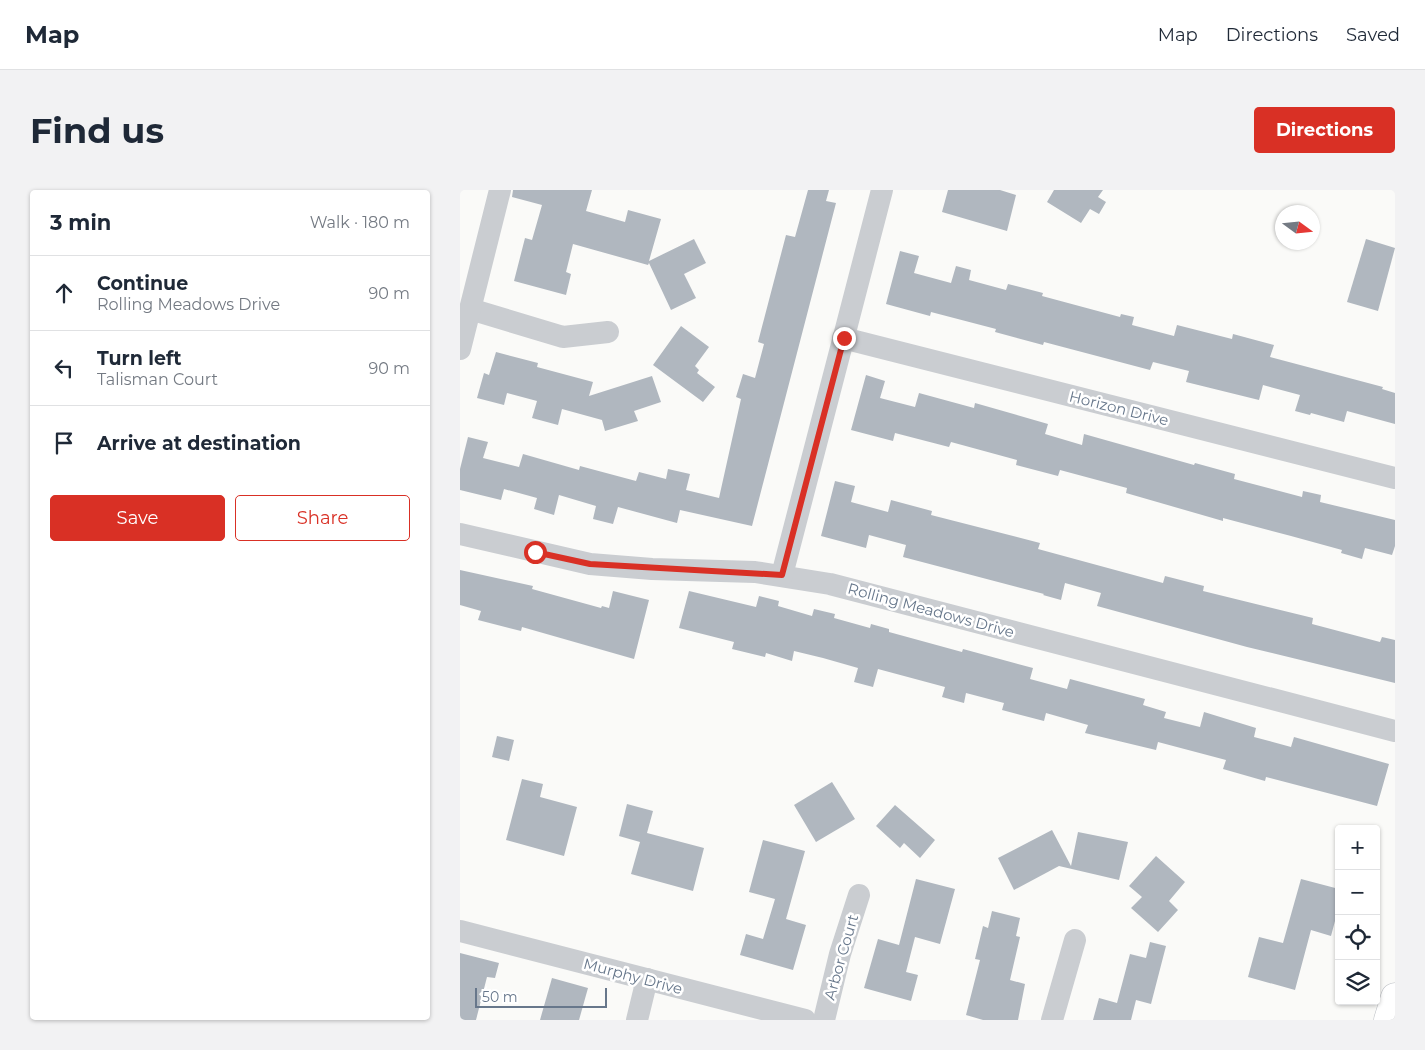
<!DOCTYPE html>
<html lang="en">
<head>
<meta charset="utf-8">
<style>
	:root { --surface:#fff; --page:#f2f2f3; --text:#1f2937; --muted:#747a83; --line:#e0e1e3; --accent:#d93025 }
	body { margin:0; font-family:Montserrat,sans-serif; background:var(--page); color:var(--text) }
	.controls { position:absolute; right:15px; bottom:15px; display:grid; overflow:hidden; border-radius:5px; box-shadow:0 1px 4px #0004 }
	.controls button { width:45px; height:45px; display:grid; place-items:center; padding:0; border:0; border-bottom:1px solid var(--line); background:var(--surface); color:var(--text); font:25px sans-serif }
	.compass { position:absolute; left:815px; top:15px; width:45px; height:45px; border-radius:50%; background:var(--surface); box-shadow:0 1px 4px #0004; rotate:105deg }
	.scale { position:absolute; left:15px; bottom:12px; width:132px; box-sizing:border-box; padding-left:5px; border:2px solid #67778b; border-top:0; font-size:14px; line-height:18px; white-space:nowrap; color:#67778b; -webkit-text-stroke:4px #fff; paint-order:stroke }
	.stop { position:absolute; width:15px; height:15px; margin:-11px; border:4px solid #d93025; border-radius:50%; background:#fff }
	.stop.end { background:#d93025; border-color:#fff; box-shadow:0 1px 5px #0008 }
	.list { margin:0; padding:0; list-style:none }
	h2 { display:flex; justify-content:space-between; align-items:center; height:65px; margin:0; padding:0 20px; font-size:21px }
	h2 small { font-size:16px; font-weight:400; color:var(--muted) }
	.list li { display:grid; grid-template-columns:32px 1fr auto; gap:15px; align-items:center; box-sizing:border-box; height:75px; padding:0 20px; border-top:1px solid var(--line) }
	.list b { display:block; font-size:19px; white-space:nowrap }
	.list p { margin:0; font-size:16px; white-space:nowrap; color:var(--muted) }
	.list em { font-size:16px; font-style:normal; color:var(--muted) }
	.actions { display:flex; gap:10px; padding:15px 20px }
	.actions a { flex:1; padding:11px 0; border:1px solid var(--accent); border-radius:5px; text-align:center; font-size:18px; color:var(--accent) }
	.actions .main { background:var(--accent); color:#fff }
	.icon { flex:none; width:28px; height:28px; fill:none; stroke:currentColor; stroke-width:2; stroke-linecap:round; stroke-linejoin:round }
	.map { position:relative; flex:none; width:935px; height:830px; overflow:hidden; border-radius:5px }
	header { display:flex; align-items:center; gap:30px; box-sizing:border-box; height:70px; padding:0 25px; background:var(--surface); border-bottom:1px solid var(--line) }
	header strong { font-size:24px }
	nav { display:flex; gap:28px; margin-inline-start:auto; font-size:18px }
	.intro { display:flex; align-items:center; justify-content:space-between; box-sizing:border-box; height:120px; padding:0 30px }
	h1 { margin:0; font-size:35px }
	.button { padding:12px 22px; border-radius:5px; background:var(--accent); color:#fff; font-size:18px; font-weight:700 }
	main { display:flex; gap:30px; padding:0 30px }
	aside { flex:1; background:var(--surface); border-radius:5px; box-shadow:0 1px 4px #0004 }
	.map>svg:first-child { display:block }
	.building { fill:#b0b7bf }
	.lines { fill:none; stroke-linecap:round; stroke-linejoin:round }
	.major-casing { stroke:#bdc0c5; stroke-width:29 }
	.minor { stroke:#cacdd1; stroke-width:22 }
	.major { stroke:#fff; stroke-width:28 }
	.route { stroke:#d93025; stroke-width:6 }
	.labels { text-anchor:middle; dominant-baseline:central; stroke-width:5; stroke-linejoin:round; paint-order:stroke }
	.street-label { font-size:15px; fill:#67778b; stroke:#fff }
</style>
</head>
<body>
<header>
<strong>Map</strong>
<nav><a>Map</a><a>Directions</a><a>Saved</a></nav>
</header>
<div class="intro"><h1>Find us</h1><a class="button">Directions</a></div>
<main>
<aside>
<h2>3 min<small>Walk · 180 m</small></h2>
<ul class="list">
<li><svg class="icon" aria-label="ahead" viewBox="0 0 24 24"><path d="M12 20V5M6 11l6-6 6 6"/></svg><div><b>Continue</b><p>Rolling Meadows Drive</p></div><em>90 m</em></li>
<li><svg class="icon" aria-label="left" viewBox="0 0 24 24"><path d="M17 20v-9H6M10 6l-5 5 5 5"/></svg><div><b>Turn left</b><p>Talisman Court</p></div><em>90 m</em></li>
<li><svg class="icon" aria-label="arrive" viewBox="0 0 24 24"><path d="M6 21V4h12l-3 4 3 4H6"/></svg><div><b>Arrive at destination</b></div></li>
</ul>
<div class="actions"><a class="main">Save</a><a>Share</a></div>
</aside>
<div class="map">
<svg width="935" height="830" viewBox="0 0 935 830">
	<rect width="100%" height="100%" fill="#fafaf8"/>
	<g class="building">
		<path d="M53,0H132L126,21L165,32L168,20L201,29L189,71L234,49L246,73L224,84L236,108L211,120L189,73L188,75L113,54L106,82L111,84L106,105L54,91L65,48L72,50L82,15L52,7Z"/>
		<path d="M348,0H369L366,11L376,13L292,336L220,320L217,333L158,317L153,334L133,329L136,316L99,305L94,325L74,319L77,308L44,299L41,310L0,300V279L8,247L28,252L23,268L59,277L63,264L119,280L120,276L176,291L179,282L206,289L208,279L230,284L226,300L259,308L281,209L276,207L283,184L295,188L304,154L298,152L326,45L335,47Z"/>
		<path d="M488,0H540L556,5L547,41L482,22Z"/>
		<path d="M594,0H643L638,7L646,12L639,24L630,19L621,33L587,12Z"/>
		<path d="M906,49L935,58L918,121L887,112Z"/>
		<path d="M440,61L459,66L454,83L491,93L496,76L511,80L509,90L546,100L548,94L583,103L582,106L660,127L661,124L674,127L672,135L714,146L717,135L772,149L773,144L814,155L810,167L923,197L922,199L935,203V234L887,221L884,232L851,223L850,225L835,221L840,205L803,195L799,210L726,192L729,181L693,172L690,180L584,152L583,155L535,142L536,139L471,122L470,126L426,114Z"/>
		<path d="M221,136L249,157L235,176L239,180L237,183L255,197L243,212L193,175Z"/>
		<path d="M36,162L78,173L77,177L133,192L129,206L192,186L201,212L174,221L178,231L145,241L142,230L102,219L98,235L72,228L77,211L47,203L44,215L17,208L24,183L29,185Z"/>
		<path d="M406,185L425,191L420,208L455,217L459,203L514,218L515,213L588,234L585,244L622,255L624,244L734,275L735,273L775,284L774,289L842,307L843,301L861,305L860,312L935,330V356L932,365L905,358L902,369L881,363L882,360L831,346L763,328V331L666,303L667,298L600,280L598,286L556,275L557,270L491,252L489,257L435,243L433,251L391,240Z"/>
		<path d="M375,291L395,296L391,312L428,322L431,310L472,321L471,325L580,353L578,359L703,393L705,386L744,396L743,401L853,428L852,434L920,452L922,447L935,450V493L787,457L637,416L641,403L605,393L601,410L583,405L584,404L443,367L446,355L409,345L406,358L361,346Z"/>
		<path d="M0,380L73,396L72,399L141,418L142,416L149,418L153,401L189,410L174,469L62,437L61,441L18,430L21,421L0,415Z"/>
		<path d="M229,401L296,417L299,406L319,411L318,416L352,426L354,419L375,424L374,428L410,438L411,434L429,439V442L502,462L503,459L573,478L570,489L607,499L610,489L685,509L683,515L706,522L704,528L740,537L744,522L796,538L794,547L831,557L834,547L929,574L917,616L806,587L805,591L763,579L766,570L698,552L696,560L625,543L628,535L586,523L584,531L542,520L544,513L506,503L504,513L482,507L485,497L418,479L413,497L394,492L398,478L363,468L334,461L332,471L306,463L305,467L272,459L274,452L219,438Z"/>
		<path d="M37,546L54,550L49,571L32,567Z"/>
		<path d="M62,589L83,594L80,607L117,617L104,666L46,650Z"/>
		<path d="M372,592L395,629L356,652L334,615Z"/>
		<path d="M167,614L193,621L187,643L244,658L233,701L171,684L180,652L159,646Z"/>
		<path d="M435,615L475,650L460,668L444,653L440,658L416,636Z"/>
		<path d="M592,640L611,676L618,642L668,652L659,690L599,676L554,700L538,668Z"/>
		<path d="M303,650L345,661L326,729L346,735L333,780L280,765L286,744L303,749L315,709L289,702Z"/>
		<path d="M696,666L725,692L709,711L718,720L698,742L671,718L682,707L669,696Z"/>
		<path d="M456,689L495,699L480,754L455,747L446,782L458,785L451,811L404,798L418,749L439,755Z"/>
		<path d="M841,689L879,699V716L871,746L851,740L835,800L788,787L799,747L823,753Z"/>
		<path d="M532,721L560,728L556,746L560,747L550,790L565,794L558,830H523L506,825L520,770L515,769L523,736L528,738Z"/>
		<path d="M690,752L706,756L691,814L676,810L671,830H633L639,808L657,813L670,764L686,768Z"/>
		<path d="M0,763L39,773L35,788L27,787L16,830H0Z"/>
		<path d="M92,788L128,798L119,830H80Z"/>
	</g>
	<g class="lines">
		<g class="major-casing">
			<path id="major" d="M928,830L935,807"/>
		</g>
		<g class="minor">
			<path d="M10,119L103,147L148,142"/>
			<path d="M383,148L935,288"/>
			<path d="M0,159L40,0"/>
			<path d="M0,344L130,374L192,379L295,382L370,394L935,541"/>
			<path d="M322,385L422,0"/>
			<path d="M0,741L345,830"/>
			<path d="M177,830L187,789"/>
			<path d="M364,830L380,764L399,705"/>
			<path d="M592,830L615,750"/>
		</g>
		<use href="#major" class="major"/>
	</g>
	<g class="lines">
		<path class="route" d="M75,362L130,374L322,385L384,148"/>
	</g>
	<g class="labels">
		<g class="street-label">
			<text transform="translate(659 218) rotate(14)">Horizon Drive</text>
			<text transform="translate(471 420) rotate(15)">Rolling Meadows Drive</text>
			<text transform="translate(381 767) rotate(-74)">Arbor Court</text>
			<text transform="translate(173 786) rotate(15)">Murphy Drive</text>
		</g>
	</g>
</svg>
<div class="controls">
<button>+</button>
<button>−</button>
<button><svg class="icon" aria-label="locate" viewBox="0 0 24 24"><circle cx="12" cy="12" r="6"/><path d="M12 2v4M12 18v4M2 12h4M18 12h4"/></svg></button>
<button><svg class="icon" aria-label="layers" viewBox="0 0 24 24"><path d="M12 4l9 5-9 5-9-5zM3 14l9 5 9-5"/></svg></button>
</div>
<svg class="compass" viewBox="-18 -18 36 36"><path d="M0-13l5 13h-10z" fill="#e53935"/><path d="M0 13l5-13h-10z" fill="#747a83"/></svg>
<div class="scale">50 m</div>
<div class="stop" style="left:75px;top:362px"></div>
<div class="stop end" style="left:384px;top:148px"></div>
</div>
</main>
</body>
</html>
